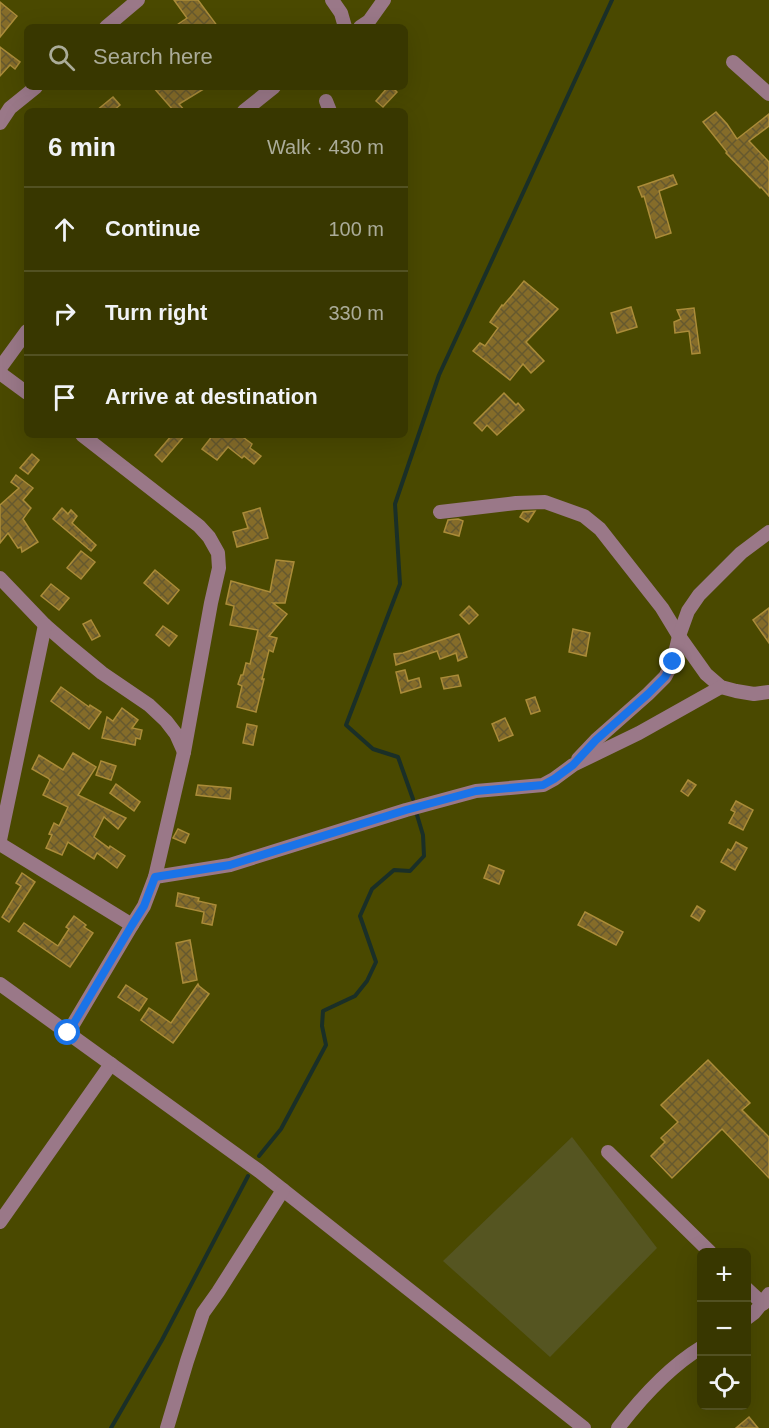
<!DOCTYPE html>
<html lang="en">
<head>
<meta charset="utf-8">
<style>
	:root { --surface:#383700; --page:#43420f; --text:#f1f3f6; --muted:#abac99; --line:#525122 }
	body { margin:0; font-family:Arial,sans-serif; background:var(--page); color:var(--text) }
	.controls { position:absolute; right:18px; bottom:18px; display:grid; overflow:hidden; border-radius:9px; box-shadow:0 6px 24px #0002 }
	.controls button { width:54px; height:54px; display:grid; place-items:center; padding:0; border:0; border-bottom:2px solid var(--line); background:var(--surface); color:var(--text); font:30px sans-serif }
	.stop { position:absolute; width:18px; height:18px; margin:-14px; border:4px solid #1a73e8; border-radius:50%; background:#fff }
	.stop.end { background:#1a73e8; border-color:#fff; box-shadow:0 2px 6px #0008 }
	.list { margin:0; padding:0; list-style:none }
	h2 { display:flex; justify-content:space-between; align-items:center; height:78px; margin:0; padding:0 24px; font-size:26px }
	h2 small { font-size:20px; font-weight:400; color:var(--muted) }
	.list li { display:grid; grid-template-columns:39px 1fr auto; gap:18px; align-items:center; box-sizing:border-box; height:84px; padding:0 24px; border-top:2px solid var(--line) }
	.list b { display:block; font-size:22px; white-space:nowrap }
	.list em { font-size:20px; font-style:normal; color:var(--muted) }
	.icon { flex:none; width:33px; height:33px; fill:none; stroke:currentColor; stroke-width:2; stroke-linecap:round; stroke-linejoin:round }
	.map { position:relative; flex:none; width:769px; height:1428px; overflow:hidden }
	.search { position:absolute; background:var(--surface); box-shadow:0 6px 24px #0002; left:24px; top:24px; width:384px; height:66px; display:flex; align-items:center; gap:15px; box-sizing:border-box; padding:0 21px; border-radius:9px; color:var(--muted); font-size:22px }
	.panel { position:absolute; background:var(--surface); box-shadow:0 6px 24px #0002; left:24px; top:108px; width:384px; height:330px; border-radius:9px }
	.map>svg:first-child { display:block }
	.grass { fill:#555521 }
	.lines { fill:none; stroke-linecap:round; stroke-linejoin:round }
	.stream { stroke:#1a2f27; stroke-width:4 }
	.building { fill:url(#building-cross-hatch); stroke:#ab8c39; stroke-width:1.5 }
	.minor { stroke:#9a7888; stroke-width:14 }
	.route { stroke:#1a73e8; stroke-width:8 }
</style>
</head>
<body>
<div class="map">
<svg width="769" height="1428" viewBox="0 0 769 1428">
	<defs>
		<pattern id="building-cross-hatch" width="8" height="8" patternUnits="userSpaceOnUse" patternTransform="scale(1.5)"><rect width="8" height="8" fill="#856c29"/><path d="M0 0l8 8M0 8l8-8" fill="none" stroke="#66592e"/></pattern>
	</defs>
	<rect width="100%" height="100%" fill="#4a4900"/>
	<path class="grass" d="M572,1137L657,1248L550,1357L443,1261Z"/>
	<g class="lines">
		<g class="stream">
			<path d="M413,799L398,757L373,749L346,725L400,584L395,504L439,375L612,0"/>
			<path d="M259,1156L281,1129L326,1045L322,1026L323,1011L355,996L367,981L376,962L360,916L372,889L394,870L410,871L424,856L423,835L417,815"/>
			<path d="M111,1428L162,1340L248,1176"/>
		</g>
	</g>
	<g class="building">
		<path d="M174,0H198L218,27H174L187,18Z"/>
		<path d="M0,2L17,16L0,37Z"/>
		<path d="M0,47L20,62L15,69L10,65L0,76Z"/>
		<path d="M153,87H207L179,104L185,111H174Z"/>
		<path d="M388,87H392L397,92L383,107L376,101Z"/>
		<path d="M113,97L120,105L113,111H96Z"/>
		<path d="M716,112L727,124L737,139L769,114V126L749,141L769,162V196L761,187L760,188L726,153L727,152L703,122Z"/>
		<path d="M673,175L677,184L659,191L671,233L656,238L644,196L642,197L638,187Z"/>
		<path d="M524,281L558,309L526,342L544,361L531,373L523,364L510,380L473,351L480,343L485,346L498,328L490,322L502,305L503,306Z"/>
		<path d="M631,307L637,327L617,333L611,313Z"/>
		<path d="M694,308L700,353L692,354L689,331L675,333L674,322L681,319L677,310Z"/>
		<path d="M504,393L516,405L518,403L524,410L497,435L487,425L482,431L474,423Z"/>
		<path d="M172,435H185L162,462L155,455Z"/>
		<path d="M213,435H240L252,444L250,448L261,456L254,464L244,456L242,458L228,447L217,460L202,449Z"/>
		<path d="M32,454L39,460L28,474L20,468Z"/>
		<path d="M16,475L33,488L23,500L31,508L23,519L38,542L22,552L21,547L18,548L8,533L0,543V505L19,488L11,482Z"/>
		<path d="M62,508L68,514L71,510L77,516L72,523L96,545L91,551L53,519Z"/>
		<path d="M260,508L268,538L237,547L233,532L248,528L243,513Z"/>
		<path d="M535,511L528,522L520,517L523,512Z"/>
		<path d="M458,519L463,521L459,536L444,532L448,520Z"/>
		<path d="M81,551L95,562L81,579L67,568Z"/>
		<path d="M276,560L294,562L285,603H273L287,614L269,636L277,638L273,652L269,650L262,679H264L256,712L237,707L242,686L238,684L241,675H243L246,663L250,664L258,630L230,625L234,606L226,604L231,581L270,592Z"/>
		<path d="M155,570L179,590L168,604L144,583Z"/>
		<path d="M51,584L69,598L59,610L41,596Z"/>
		<path d="M469,606L478,615L469,624L460,615Z"/>
		<path d="M769,608V643L753,620Z"/>
		<path d="M91,620L100,636L92,640L83,624Z"/>
		<path d="M163,626L177,636L169,646L156,635Z"/>
		<path d="M573,629L590,633L586,656L569,652Z"/>
		<path d="M459,634L467,657L458,661L456,653L440,659L437,651L396,665L394,654L403,653Z"/>
		<path d="M405,670L408,681L419,678L421,687L401,693L396,672Z"/>
		<path d="M458,675L461,686L444,689L441,678Z"/>
		<path d="M61,687L89,707L90,705L101,712L89,729L51,701Z"/>
		<path d="M535,697L540,711L531,714L526,700Z"/>
		<path d="M122,708L138,720L132,728L142,730L140,739L136,738L135,745L102,738L107,717L113,721Z"/>
		<path d="M505,718L513,735L499,741L492,724Z"/>
		<path d="M247,724L257,726L253,745L243,743Z"/>
		<path d="M73,753L96,767L78,795L126,818L118,829L104,817L94,837L109,848L110,846L125,856L117,868L97,853L94,859L68,842L62,855L46,848L52,835L49,834L54,823L59,826L68,807L43,795L50,780L48,778L32,769L39,755L63,770Z"/>
		<path d="M101,761L116,766L111,780L96,775Z"/>
		<path d="M688,780L696,785L688,796L681,791Z"/>
		<path d="M116,784L140,802L134,811L110,793Z"/>
		<path d="M198,785L231,788L230,799L196,795Z"/>
		<path d="M736,801L753,810L743,830L729,823L735,812L731,810Z"/>
		<path d="M178,829L189,834L185,843L173,838Z"/>
		<path d="M736,842L747,848L735,870L721,862L728,849L731,851Z"/>
		<path d="M489,865L504,871L499,884L484,878Z"/>
		<path d="M22,873L35,882L9,922L2,917L21,886L16,883Z"/>
		<path d="M178,893L199,898L198,901L216,905L212,925L202,923L204,912L176,906Z"/>
		<path d="M697,906L705,911L699,921L691,916Z"/>
		<path d="M585,912L623,932L616,945L578,925Z"/>
		<path d="M74,916L86,925L84,927L93,933L70,967L18,931L24,923L58,946L69,929L66,927Z"/>
		<path d="M190,940L197,980L183,983L176,943Z"/>
		<path d="M198,984L199,986L209,994L173,1043L141,1020L149,1008L171,1023Z"/>
		<path d="M126,985L147,999L139,1011L118,997Z"/>
		<path d="M708,1060L750,1103L742,1110L769,1137V1178L722,1129L672,1178L651,1156L665,1142L661,1138L678,1122L661,1105Z"/>
		<path d="M749,1417L758,1428H736Z"/>
	</g>
	<g class="lines">
		<g class="minor">
			<path d="M332,0L341,13L345,27"/>
			<path d="M106,27L138,0"/>
			<path d="M360,27L369,21L384,0"/>
			<path d="M733,62L769,94"/>
			<path d="M326,101L330,111"/>
			<path d="M244,111L274,87"/>
			<path d="M0,123L10,108L36,87"/>
			<path d="M0,368L27,331"/>
			<path d="M0,373L27,393"/>
			<path d="M440,512L516,503L545,502L584,516L600,529L662,608L679,636L706,674L721,687L736,691L754,694L769,692"/>
			<path d="M0,578L45,625L68,645L102,673L149,705L166,721L176,734L184,752"/>
			<path d="M578,759L596,740L648,694L665,677L673,662L679,636L688,611L699,595L741,553L769,532"/>
			<path d="M0,840L45,625"/>
			<path d="M0,844L132,925"/>
			<path d="M155,877L230,865L406,810L476,791L543,785L554,779L573,765L639,733L721,687"/>
			<path d="M0,984L259,1171L584,1428"/>
			<path d="M68,1033L132,925L144,906L155,877L184,752L211,603L219,568L218,553L209,537L199,526L82,435"/>
			<path d="M608,1152L710,1252"/>
			<path d="M0,1222L111,1064"/>
			<path d="M746,1288L763,1304"/>
			<path d="M746,1319L754,1313L769,1294"/>
			<path d="M167,1428L187,1361L203,1313L218,1292L283,1190"/>
			<path d="M618,1428C641,1398 669,1367 702,1347"/>
		</g>
	</g>
	<g class="lines">
		<path class="route" d="M68,1033L132,925L144,906L155,877L230,865L406,810L476,791L543,785L554,779L573,765L596,740L648,694L665,677L673,662"/>
	</g>
</svg>
<div class="controls">
<button>+</button>
<button>−</button>
<button><svg class="icon" aria-label="locate" viewBox="0 0 24 24"><circle cx="12" cy="12" r="6"/><path d="M12 2v4M12 18v4M2 12h4M18 12h4"/></svg></button>
</div>
<div class="stop" style="left:68px;top:1033px"></div>
<div class="stop end" style="left:673px;top:662px"></div>
<div class="search"><svg class="icon" aria-label="search" viewBox="0 0 24 24"><circle cx="10" cy="10" r="6"/><path d="M15 15l6 6"/></svg>Search here</div>
<section class="panel">
<h2>6 min<small>Walk · 430 m</small></h2>
<ul class="list">
<li><svg class="icon" aria-label="ahead" viewBox="0 0 24 24"><path d="M12 20V5M6 11l6-6 6 6"/></svg><div><b>Continue</b></div><em>100 m</em></li>
<li><svg class="icon" aria-label="right" viewBox="0 0 24 24"><path d="M7 20v-9h11M14 6l5 5-5 5"/></svg><div><b>Turn right</b></div><em>330 m</em></li>
<li><svg class="icon" aria-label="arrive" viewBox="0 0 24 24"><path d="M6 21V4h12l-3 4 3 4H6"/></svg><div><b>Arrive at destination</b></div></li>
</ul>
</section>
</div>
</body>
</html>
